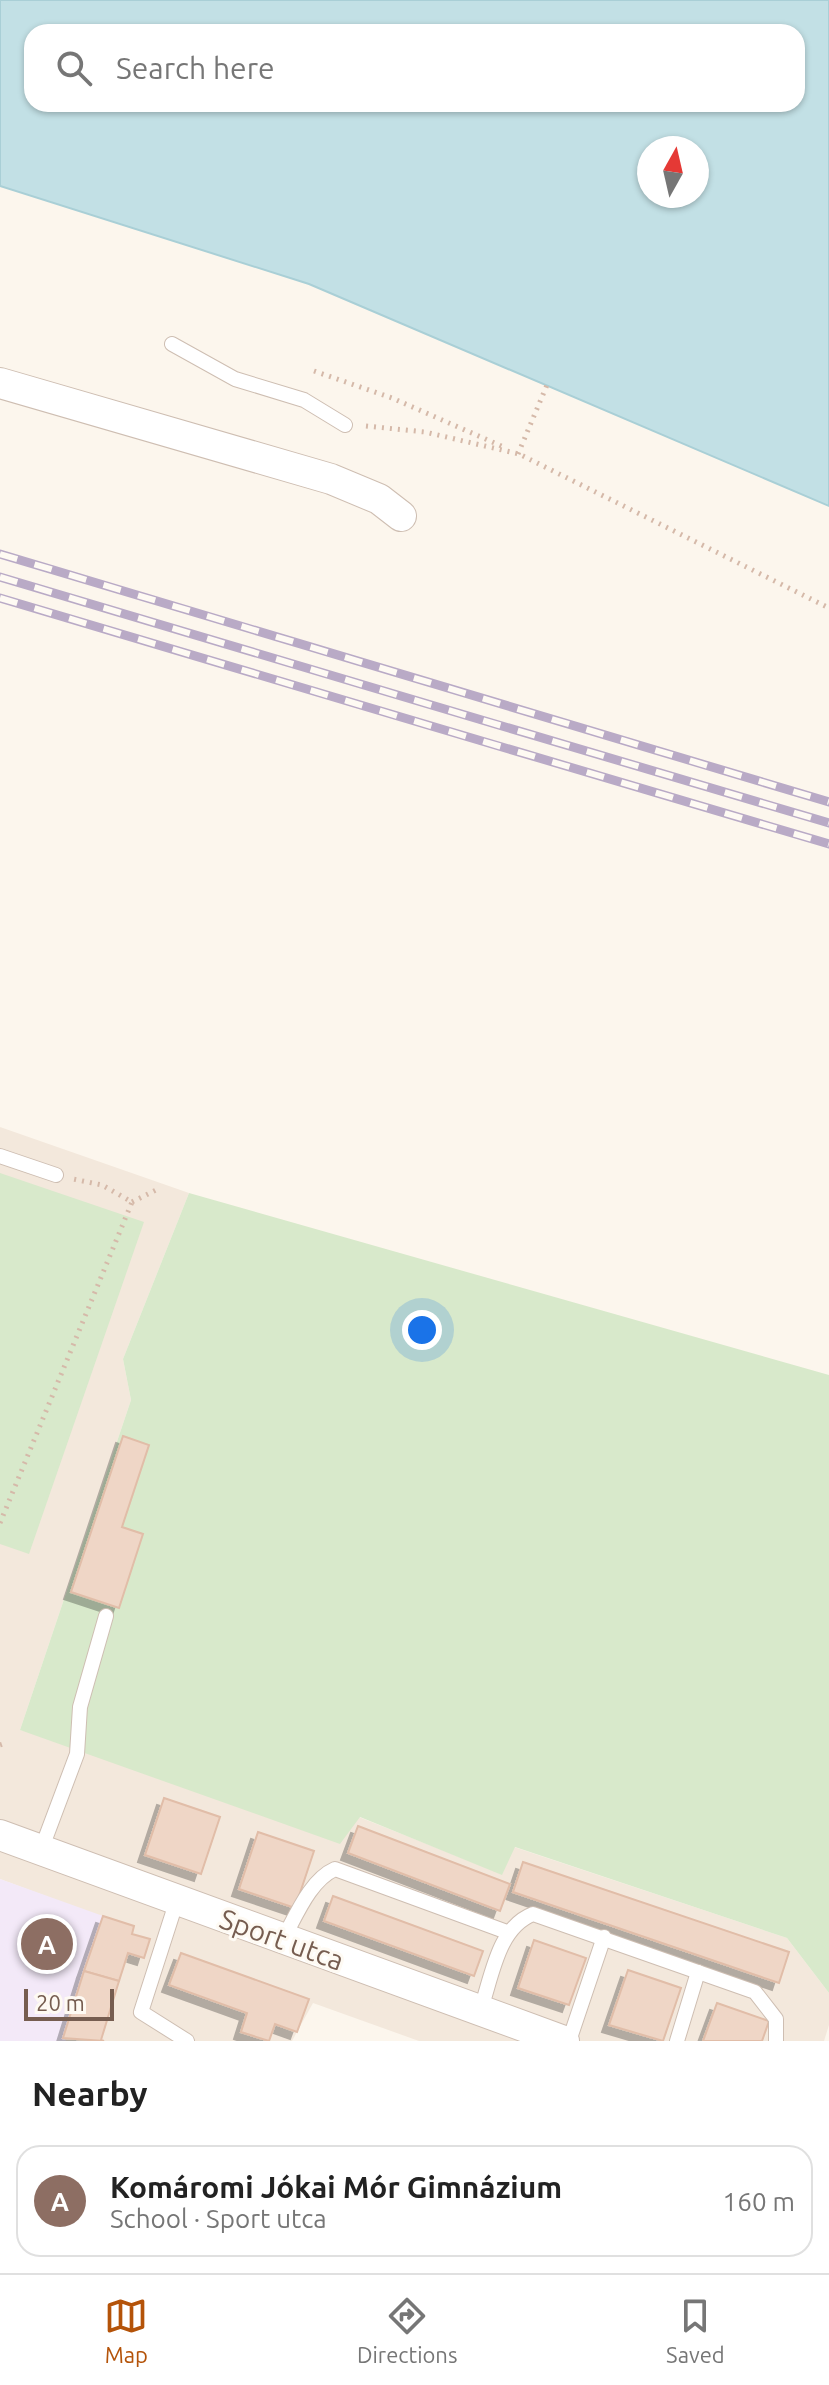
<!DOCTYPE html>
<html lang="en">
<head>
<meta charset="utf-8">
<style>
	:root { --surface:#fff; --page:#f6f6f6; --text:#222; --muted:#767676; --line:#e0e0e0; --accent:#b45309 }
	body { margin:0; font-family:Ubuntu,sans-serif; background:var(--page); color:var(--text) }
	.compass { position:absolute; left:637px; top:136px; width:72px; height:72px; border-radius:50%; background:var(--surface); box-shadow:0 2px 6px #0004; rotate:8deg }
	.scale { position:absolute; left:24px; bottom:20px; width:90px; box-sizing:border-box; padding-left:8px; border:4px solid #765d50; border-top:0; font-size:22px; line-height:28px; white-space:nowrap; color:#765d50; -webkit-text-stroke:6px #fefaf3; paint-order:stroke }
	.you { position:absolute; left:422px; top:1330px; width:28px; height:28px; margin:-20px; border:6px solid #fff; border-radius:50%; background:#1a73e8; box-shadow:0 0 0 12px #1a73e833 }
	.badge { display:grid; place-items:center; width:52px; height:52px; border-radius:50%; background:var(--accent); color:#fff; font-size:26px; font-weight:700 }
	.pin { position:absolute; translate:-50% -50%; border:4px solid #fff; box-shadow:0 2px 8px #0006 }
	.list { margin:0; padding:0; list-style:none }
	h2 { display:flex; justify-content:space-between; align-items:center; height:104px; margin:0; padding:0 32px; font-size:34px }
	h2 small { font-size:26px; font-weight:400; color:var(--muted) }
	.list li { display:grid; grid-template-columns:52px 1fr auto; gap:24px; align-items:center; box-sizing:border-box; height:112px; margin:0 16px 16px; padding:0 16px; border:2px solid var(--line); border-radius:24px }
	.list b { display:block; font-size:30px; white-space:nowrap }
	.list p { margin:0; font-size:26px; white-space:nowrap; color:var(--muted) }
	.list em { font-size:26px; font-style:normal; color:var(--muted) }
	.icon { flex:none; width:44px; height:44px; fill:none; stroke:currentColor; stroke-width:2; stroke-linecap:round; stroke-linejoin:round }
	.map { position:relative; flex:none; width:829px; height:2041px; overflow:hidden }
	.search { position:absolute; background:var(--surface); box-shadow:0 2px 6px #0004; left:24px; right:24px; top:24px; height:88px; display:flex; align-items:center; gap:20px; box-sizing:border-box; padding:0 28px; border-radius:24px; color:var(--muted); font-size:30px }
	.sheet { height:232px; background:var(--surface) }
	nav { display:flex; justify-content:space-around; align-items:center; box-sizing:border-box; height:112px; border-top:2px solid var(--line); background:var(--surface); font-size:22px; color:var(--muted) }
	nav a { display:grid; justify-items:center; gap:4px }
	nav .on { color:var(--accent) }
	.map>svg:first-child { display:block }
	.residential { fill:#f3e8dc }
	.education { fill:#f3e9f8 }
	.green { fill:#d8e9cb }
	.water { fill:#c2e0e5; stroke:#a9cfd6; stroke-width:2; fill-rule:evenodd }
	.building { fill:#efd6c6; stroke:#e1bda8; stroke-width:2; filter:url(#shadow) }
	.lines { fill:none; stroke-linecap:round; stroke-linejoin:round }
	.lane-casing { stroke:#cebeb2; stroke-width:16 }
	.street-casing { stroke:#cebeb2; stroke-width:32 }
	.path { stroke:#d5b9a9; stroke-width:5; stroke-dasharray:2 6; stroke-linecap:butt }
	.lane { stroke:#fff; stroke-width:14 }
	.street { stroke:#fff; stroke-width:30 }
	.rail-casing { stroke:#b9aac6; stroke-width:9 }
	.rail { stroke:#fefaf3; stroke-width:6; stroke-dasharray:18; stroke-linecap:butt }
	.labels { text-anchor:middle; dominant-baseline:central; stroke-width:6; stroke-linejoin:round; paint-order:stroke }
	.street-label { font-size:28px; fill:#765d50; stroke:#fefaf3 }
</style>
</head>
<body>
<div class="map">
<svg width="829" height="2041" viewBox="0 0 829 2041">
	<defs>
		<filter id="shadow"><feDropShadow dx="-7" dy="7" stdDeviation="0" flood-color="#0004"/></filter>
	</defs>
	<rect width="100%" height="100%" fill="#fcf6ed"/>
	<path class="residential" d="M0,1127L189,1193L123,1359L131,1400L20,1730L359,1817L502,1874L514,1847L787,1938L829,1993V2025L824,2041H419L313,2003L292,2041H66L63,2038L102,1917L0,1879Z"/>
	<path class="education" d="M0,1879L103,1916L63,2038L66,2041H0Z"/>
	<g class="green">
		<path d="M0,1173L144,1222L29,1554L0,1544Z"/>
		<path d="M189,1193L829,1375V1993L787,1938L515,1847L502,1875L360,1817L340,1844L20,1730L131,1400L123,1359Z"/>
	</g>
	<path class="water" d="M0,0H829V506L309,284L0,186ZM32,32H797V104H32ZM649,148H697V196H649Z"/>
	<g class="building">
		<path d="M123,1436L149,1445L122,1527L143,1534L119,1608L71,1592Z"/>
		<path d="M164,1798L220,1817L201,1874L145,1855Z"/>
		<path d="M358,1826L510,1884L500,1911L348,1853Z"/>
		<path d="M258,1832L314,1851L295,1908L239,1889Z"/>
		<path d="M523,1862L789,1952L779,1983L513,1892Z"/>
		<path d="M333,1896L483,1951L474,1976L324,1921Z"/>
		<path d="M103,1916L134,1926L132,1934L150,1939L144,1958L128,1953L119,1981L84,1971Z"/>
		<path d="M534,1940L586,1958L569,2005L518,1988Z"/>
		<path d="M181,1953L309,1999L297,2032L275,2024L269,2041L241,2032L247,2013L169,1985Z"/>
		<path d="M628,1970L681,1988L663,2041L609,2025Z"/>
		<path d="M84,1971L119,1981L101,2040L104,2041L63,2038Z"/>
		<path d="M717,2003L769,2021L762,2041H703Z"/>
	</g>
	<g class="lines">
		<g class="lane-casing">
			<g id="lane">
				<path d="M172,344L235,379L304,400L345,425"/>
				<path d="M0,1156L56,1175"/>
				<path d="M41,1850L77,1754L80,1707L106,1616"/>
				<path d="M177,1900L141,2012L187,2041"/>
				<path d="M283,1939C296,1916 310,1880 335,1869L507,1932"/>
				<path d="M480,2011C492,1978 497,1928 533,1914L755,1992L776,2019V2041"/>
				<path d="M569,2041L604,1937"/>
				<path d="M677,2041L698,1972"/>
			</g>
		</g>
		<g class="street-casing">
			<g id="street">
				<path d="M0,383L331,479L379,499L401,516"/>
				<path d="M0,1835L564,2041"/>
			</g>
		</g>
		<g class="path">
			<path d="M314,371L392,398L506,448"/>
			<path d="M366,426L425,432L519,454L829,608"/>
			<path d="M518,454L547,385"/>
			<path d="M132,1202L160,1188"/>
			<path d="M0,1523L132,1202L102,1185L73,1179"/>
			<path d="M0,1745L3,1744"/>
		</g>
		<use href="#lane" class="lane"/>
		<use href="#street" class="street"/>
		<g class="rail-casing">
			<g id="rail">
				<path d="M0,554L829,802"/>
				<path d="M0,577L829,823"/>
				<path d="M0,598L829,844"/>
			</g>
		</g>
		<use href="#rail" class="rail"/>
	</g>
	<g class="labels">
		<g class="street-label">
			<text transform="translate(282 1939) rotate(20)">Sport utca</text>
		</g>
	</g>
</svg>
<svg class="compass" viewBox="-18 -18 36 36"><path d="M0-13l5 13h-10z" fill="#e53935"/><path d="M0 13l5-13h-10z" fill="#767676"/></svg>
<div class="scale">20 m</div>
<div class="you"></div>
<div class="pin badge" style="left:47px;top:1944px;background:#8d6e63">A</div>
<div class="search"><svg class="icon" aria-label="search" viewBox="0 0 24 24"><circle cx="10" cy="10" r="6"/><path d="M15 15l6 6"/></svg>Search here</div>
</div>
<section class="sheet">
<h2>Nearby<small></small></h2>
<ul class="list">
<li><span class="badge" style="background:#8d6e63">A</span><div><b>Komáromi Jókai Mór Gimnázium</b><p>School · Sport utca</p></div><em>160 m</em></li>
</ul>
</section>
<nav>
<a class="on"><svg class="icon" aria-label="map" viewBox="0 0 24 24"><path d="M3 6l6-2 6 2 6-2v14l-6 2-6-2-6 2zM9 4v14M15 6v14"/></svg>Map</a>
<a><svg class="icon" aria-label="directions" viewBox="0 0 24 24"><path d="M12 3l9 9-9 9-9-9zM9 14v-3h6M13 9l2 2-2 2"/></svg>Directions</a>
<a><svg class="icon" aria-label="saved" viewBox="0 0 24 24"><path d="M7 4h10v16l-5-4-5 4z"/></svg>Saved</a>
</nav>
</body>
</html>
